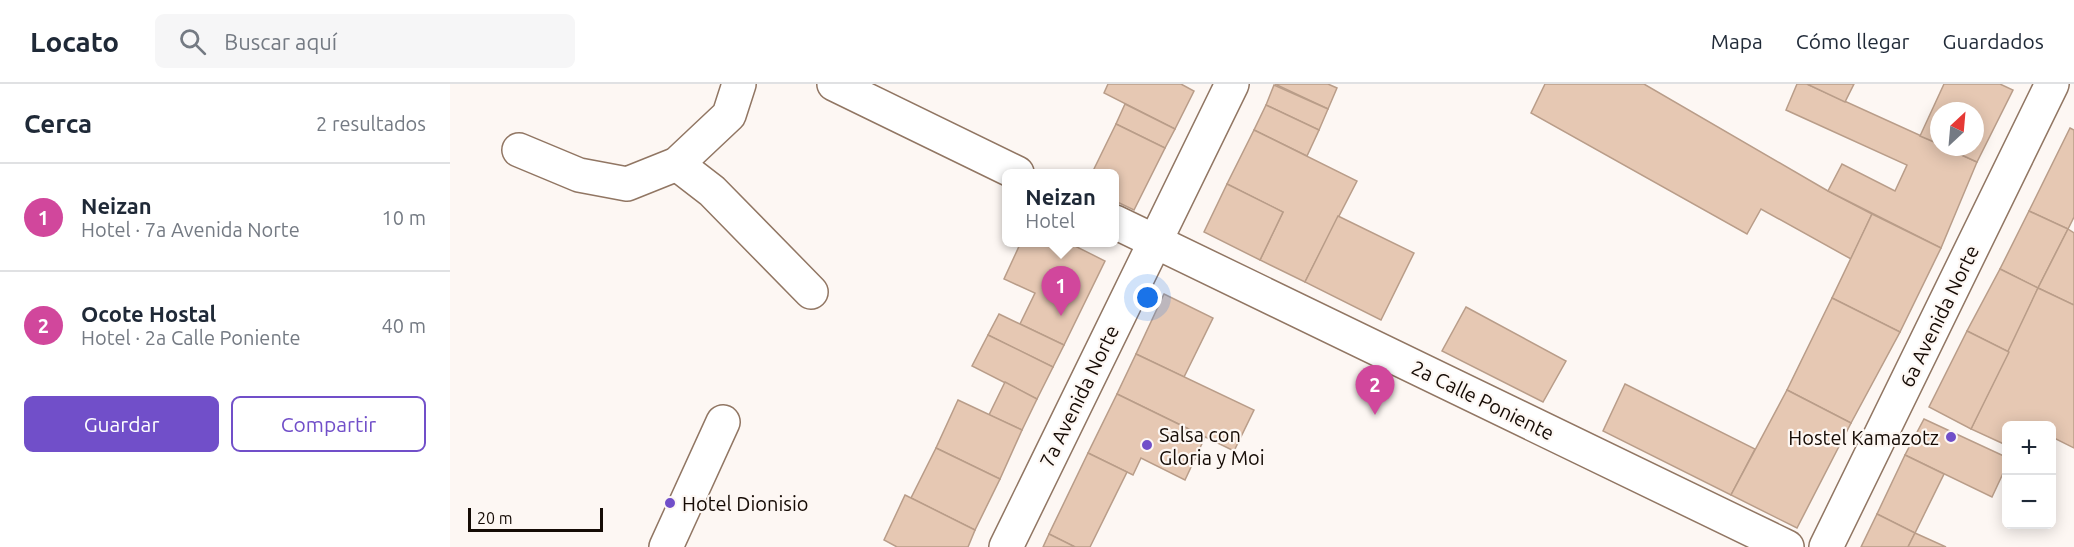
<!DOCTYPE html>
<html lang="es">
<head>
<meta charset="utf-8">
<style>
	:root { --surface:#fff; --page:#f6f6f7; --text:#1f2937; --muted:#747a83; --line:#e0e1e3; --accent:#714fc9 }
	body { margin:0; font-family:Ubuntu,sans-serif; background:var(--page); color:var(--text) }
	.controls { position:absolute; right:18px; bottom:18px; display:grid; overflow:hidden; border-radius:9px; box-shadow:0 3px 15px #0003 }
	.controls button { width:54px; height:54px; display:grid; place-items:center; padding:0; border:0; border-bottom:2px solid var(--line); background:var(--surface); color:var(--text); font:30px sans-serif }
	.compass { position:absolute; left:1480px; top:18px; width:54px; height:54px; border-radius:50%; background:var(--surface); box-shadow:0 3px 15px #0003; rotate:26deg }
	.scale { position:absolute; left:18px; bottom:15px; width:135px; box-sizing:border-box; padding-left:6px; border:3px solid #150b05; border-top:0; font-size:16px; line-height:21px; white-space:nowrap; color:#150b05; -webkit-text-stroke:4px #fdf7f3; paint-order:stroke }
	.you { position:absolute; left:698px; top:214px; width:21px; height:21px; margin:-15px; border:4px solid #fff; border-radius:50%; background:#1a73e8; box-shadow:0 0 0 9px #1a73e833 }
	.badge { display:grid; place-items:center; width:39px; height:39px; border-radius:50%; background:var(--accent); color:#fff; font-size:20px; font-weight:700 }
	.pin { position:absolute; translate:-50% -50px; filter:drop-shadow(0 2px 3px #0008) }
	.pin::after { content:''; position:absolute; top:32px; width:21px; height:18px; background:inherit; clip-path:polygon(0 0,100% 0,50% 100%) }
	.popup { position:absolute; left:552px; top:85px; width:117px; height:78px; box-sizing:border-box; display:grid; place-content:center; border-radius:9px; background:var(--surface); filter:drop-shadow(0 2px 4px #0005); font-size:20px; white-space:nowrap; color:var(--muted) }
	.popup b { font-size:22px; color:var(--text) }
	.popup::after { content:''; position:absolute; left:50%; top:100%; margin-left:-12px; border:12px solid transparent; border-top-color:var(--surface) }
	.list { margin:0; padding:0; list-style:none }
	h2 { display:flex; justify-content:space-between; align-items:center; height:78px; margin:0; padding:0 24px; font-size:26px }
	h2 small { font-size:20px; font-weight:400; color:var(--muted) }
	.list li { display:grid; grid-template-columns:39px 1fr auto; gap:18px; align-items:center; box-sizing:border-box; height:108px; padding:0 24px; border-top:2px solid var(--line) }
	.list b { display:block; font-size:22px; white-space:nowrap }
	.list p { margin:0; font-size:20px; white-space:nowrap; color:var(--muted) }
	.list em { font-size:20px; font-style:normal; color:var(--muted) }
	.actions { display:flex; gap:12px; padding:18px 24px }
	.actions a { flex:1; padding:14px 0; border:2px solid var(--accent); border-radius:9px; text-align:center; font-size:21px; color:var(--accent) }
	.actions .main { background:var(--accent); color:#fff }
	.icon { flex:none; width:33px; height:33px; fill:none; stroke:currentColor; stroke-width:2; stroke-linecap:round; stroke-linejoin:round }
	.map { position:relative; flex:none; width:1624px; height:463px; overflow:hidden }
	header { display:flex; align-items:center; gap:36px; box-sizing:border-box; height:84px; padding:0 30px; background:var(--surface); border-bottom:2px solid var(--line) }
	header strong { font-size:28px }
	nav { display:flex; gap:33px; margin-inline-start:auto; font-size:21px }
	.search { width:420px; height:54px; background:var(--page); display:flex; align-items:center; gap:15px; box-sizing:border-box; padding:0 21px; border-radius:9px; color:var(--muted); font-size:22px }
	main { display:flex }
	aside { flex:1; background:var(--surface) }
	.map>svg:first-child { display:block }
	.building { fill:#e6c8b3; stroke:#b99d89; stroke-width:1.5 }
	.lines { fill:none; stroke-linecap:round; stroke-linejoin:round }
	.minor-casing { stroke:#917663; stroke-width:36 }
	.minor { stroke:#fff; stroke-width:33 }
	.poi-dot { fill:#714fc9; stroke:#fdf7f3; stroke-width:2 }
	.labels { text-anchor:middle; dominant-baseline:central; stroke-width:4.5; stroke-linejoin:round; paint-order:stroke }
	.street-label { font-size:20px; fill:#150b05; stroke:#fdf7f3 }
	.poi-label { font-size:20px; fill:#150b05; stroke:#fdf7f3; text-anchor:start }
</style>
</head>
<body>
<header>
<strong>Locato</strong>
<div class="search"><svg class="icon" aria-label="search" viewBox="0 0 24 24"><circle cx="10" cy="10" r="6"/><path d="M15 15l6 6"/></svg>Buscar aquí</div>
<nav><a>Mapa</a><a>Cómo llegar</a><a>Guardados</a></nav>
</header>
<main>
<aside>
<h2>Cerca<small>2 resultados</small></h2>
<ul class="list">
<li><span class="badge" style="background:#d1479c">1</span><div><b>Neizan</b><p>Hotel · 7a Avenida Norte</p></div><em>10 m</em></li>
<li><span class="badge" style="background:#d1479c">2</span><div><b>Ocote Hostal</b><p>Hotel · 2a Calle Poniente</p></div><em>40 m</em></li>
</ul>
<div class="actions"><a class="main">Guardar</a><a>Compartir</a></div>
</aside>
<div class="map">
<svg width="1624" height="463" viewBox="0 0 1624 463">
	<rect width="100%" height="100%" fill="#fdf7f3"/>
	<g class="building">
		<path d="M658,0H731L744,7L725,45L654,9Z"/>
		<path d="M825,0H878L887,4L878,25Z"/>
		<path d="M1095,0H1194L1378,107L1422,130L1401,175L1311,125L1297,150L1081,29Z"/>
		<path d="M1347,0H1357L1489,60V63H1494L1527,78L1491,164L1378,107L1392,80L1445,107L1457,81L1336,26Z"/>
		<path d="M1357,0H1404L1395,18Z"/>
		<path d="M1494,0H1550L1563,6L1527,78L1494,63H1525V27H1489V60L1470,52Z"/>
		<path d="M824,1L878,25L869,46L816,21Z"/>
		<path d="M675,20L725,45L715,64L666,40Z"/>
		<path d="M816,21L869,46L857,72L804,46Z"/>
		<path d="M666,40L715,64L684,126L665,117V89H642Z"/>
		<path d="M1620,44L1624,46V133L1618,145L1579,127Z"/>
		<path d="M804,46L907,97L855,198L810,176L833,128L777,100Z"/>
		<path d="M777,100L833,128L810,176L754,148Z"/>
		<path d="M1579,127L1618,145L1588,204L1550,185Z"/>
		<path d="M1422,130L1491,164L1450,248L1382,214Z"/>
		<path d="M888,132L964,169L931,236L855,198Z"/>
		<path d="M1618,145L1624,149V221L1588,204Z"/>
		<path d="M571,158H617L655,177L614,261L570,240L585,209L554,195Z"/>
		<path d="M1550,185L1588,204L1559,268L1517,247Z"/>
		<path d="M1588,204L1624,221V364L1602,353V342H1556V361L1521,345Z"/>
		<path d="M714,210L763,234L734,293L686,270Z"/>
		<path d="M1382,214L1450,248L1401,339L1337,306Z"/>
		<path d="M1016,223L1116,277L1093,318L992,267Z"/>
		<path d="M549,230L614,261L603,283L538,251Z"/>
		<path d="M1517,247L1559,268L1521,345L1479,323Z"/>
		<path d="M538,251L603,283L587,315L522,282Z"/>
		<path d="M686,270L804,326L784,367L667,310Z"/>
		<path d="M555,298L587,315L572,346L539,331Z"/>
		<path d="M1175,300L1305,365L1281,411L1153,347Z"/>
		<path d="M1337,306L1401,339L1347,444L1281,411Z"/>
		<path d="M667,310L755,353L735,396L691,374L683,391L638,369Z"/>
		<path d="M508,316L572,346L550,395L486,364Z"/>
		<path d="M1474,335L1556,373V383L1542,413L1455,371Z"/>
		<path d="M486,364L550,395L525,446L461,414Z"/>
		<path d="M638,369L677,388L640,463H625L599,450Z"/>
		<path d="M1455,371L1494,390L1465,449L1427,430Z"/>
		<path d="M455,411L525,446L518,463H447L434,456Z"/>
		<path d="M1427,430L1465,449L1458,463H1411Z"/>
		<path d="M1465,449L1496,463H1458Z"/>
		<path d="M599,450L625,463H593Z"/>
	</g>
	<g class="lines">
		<g class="minor-casing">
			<g id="minor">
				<path d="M384,0L567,89"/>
				<path d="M69,66L129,91L177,100L227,80L279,31L289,0"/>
				<path d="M227,80L262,107L361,208"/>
				<path d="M665,138L1337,463"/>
				<path d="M216,463L273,338"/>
				<path d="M556,463L782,0"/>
				<path d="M1376,463L1602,0"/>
			</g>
		</g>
		<use href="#minor" class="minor"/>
	</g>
	<g class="poi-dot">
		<circle cx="1501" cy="353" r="6"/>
		<circle cx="697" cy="361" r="6"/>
		<circle cx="220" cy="419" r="6"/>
	</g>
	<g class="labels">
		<g class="street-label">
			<text transform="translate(1489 232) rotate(-64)">6a Avenida Norte</text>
			<text transform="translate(629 312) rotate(-64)">7a Avenida Norte</text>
			<text transform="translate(1033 316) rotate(26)">2a Calle Poniente</text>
		</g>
		<g class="poi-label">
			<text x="709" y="350">Salsa con<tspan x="709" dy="23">Gloria y Moi</tspan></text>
			<text x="1489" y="353" text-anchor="end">Hostel Kamazotz</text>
			<text x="232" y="419">Hotel Dionisio</text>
		</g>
	</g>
</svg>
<div class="controls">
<button>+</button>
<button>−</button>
</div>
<svg class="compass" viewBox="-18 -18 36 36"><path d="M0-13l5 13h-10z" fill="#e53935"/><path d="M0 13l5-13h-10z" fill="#747a83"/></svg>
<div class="scale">20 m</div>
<div class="you"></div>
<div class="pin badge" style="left:611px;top:232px;background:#d1479c">1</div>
<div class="popup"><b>Neizan</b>Hotel</div>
<div class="pin badge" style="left:925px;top:331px;background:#d1479c">2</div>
</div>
</main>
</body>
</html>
